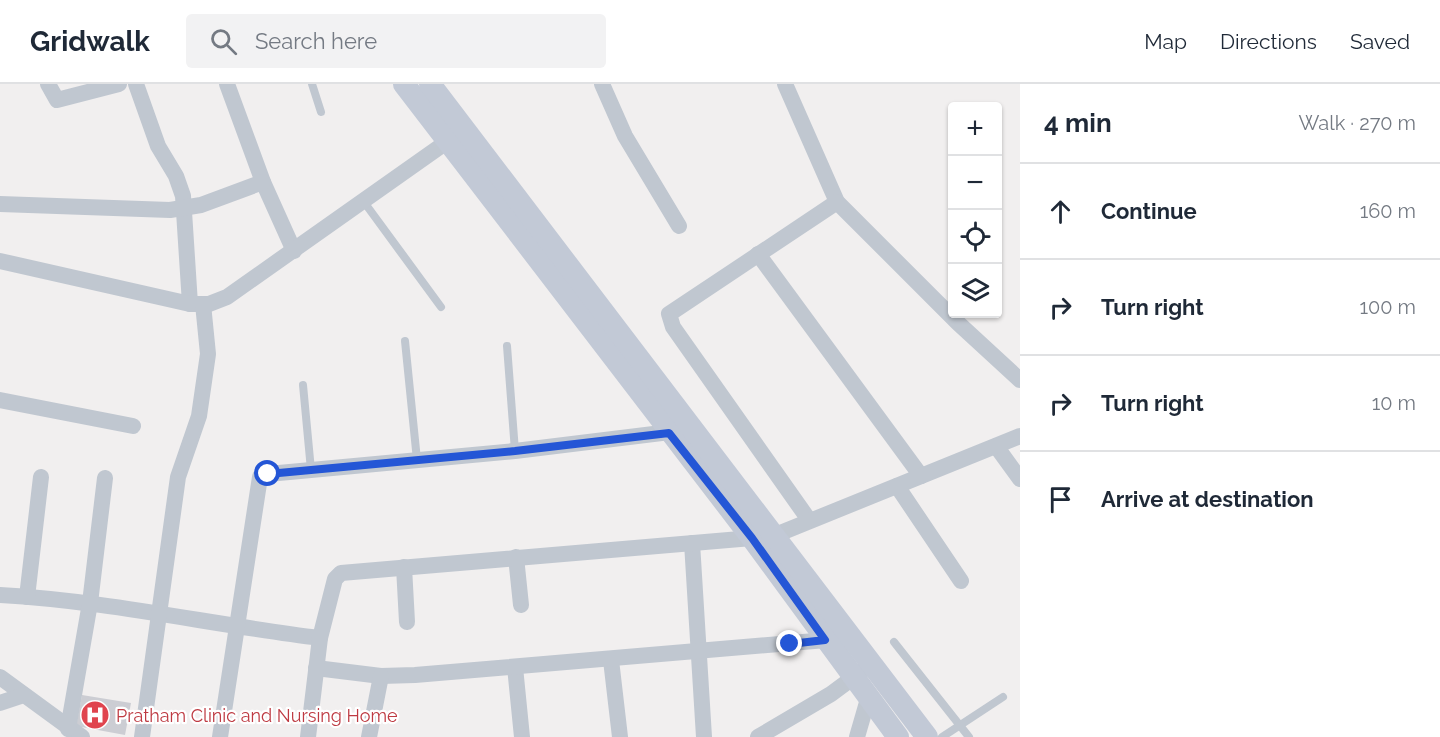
<!DOCTYPE html>
<html lang="en">
<head>
<meta charset="utf-8">
<style>
	:root { --surface:#fff; --page:#f2f2f3; --text:#1f2937; --muted:#747a83; --line:#e0e1e3 }
	body { margin:0; font-family:Raleway,sans-serif; background:var(--page); color:var(--text) }
	.controls { position:absolute; right:18px; top:18px; display:grid; overflow:hidden; border-radius:6px; box-shadow:0 2px 4px #0004 }
	.controls button { width:54px; height:54px; display:grid; place-items:center; padding:0; border:0; border-bottom:2px solid var(--line); background:var(--surface); color:var(--text); font:30px sans-serif }
	.stop { position:absolute; width:18px; height:18px; margin:-14px; border:4px solid #2456d6; border-radius:50%; background:#fff }
	.stop.end { background:#2456d6; border-color:#fff; box-shadow:0 2px 6px #0008 }
	.list { margin:0; padding:0; list-style:none }
	h2 { display:flex; justify-content:space-between; align-items:center; height:78px; margin:0; padding:0 24px; font-size:26px }
	h2 small { font-size:20px; font-weight:400; color:var(--muted) }
	.list li { display:grid; grid-template-columns:39px 1fr auto; gap:18px; align-items:center; box-sizing:border-box; height:96px; padding:0 24px; border-top:2px solid var(--line) }
	.list b { display:block; font-size:22px; white-space:nowrap }
	.list em { font-size:20px; font-style:normal; color:var(--muted) }
	.icon { flex:none; width:33px; height:33px; fill:none; stroke:currentColor; stroke-width:2; stroke-linecap:round; stroke-linejoin:round }
	.map { position:relative; flex:none; width:1020px; height:653px; overflow:hidden }
	header { display:flex; align-items:center; gap:36px; box-sizing:border-box; height:84px; padding:0 30px; background:var(--surface); border-bottom:2px solid var(--line) }
	header strong { font-size:28px }
	nav { display:flex; gap:33px; margin-inline-start:auto; font-size:21px }
	.search { width:420px; height:54px; background:var(--page); display:flex; align-items:center; gap:15px; box-sizing:border-box; padding:0 21px; border-radius:6px; color:var(--muted); font-size:22px }
	main { display:flex }
	aside { flex:1; background:var(--surface) }
	.map>svg:first-child { display:block }
	.building { fill:#cccdd3 }
	.lines { fill:none; stroke-linecap:round; stroke-linejoin:round }
	.lane { stroke:#c0c7d0; stroke-width:8 }
	.street { stroke:#c0c7d0; stroke-width:16 }
	.secondary { stroke:#c2c9d6; stroke-width:22 }
	.route { stroke:#2456d6; stroke-width:8 }
	.labels { text-anchor:middle; dominant-baseline:central; stroke-width:4.5; stroke-linejoin:round; paint-order:stroke }
	.health-label { font-size:18px; fill:#be3a42; stroke:#fff; text-anchor:start }
</style>
</head>
<body>
<header>
<strong>Gridwalk</strong>
<div class="search"><svg class="icon" aria-label="search" viewBox="0 0 24 24"><circle cx="10" cy="10" r="6"/><path d="M15 15l6 6"/></svg>Search here</div>
<nav><a>Map</a><a>Directions</a><a>Saved</a></nav>
</header>
<main>
<div class="map">
<svg width="1020" height="653" viewBox="0 0 1020 653">
	<rect width="100%" height="100%" fill="#f1efef"/>
	<path class="building" d="M82,611L131,619L125,651L76,642Z"/>
	<g class="lines">
		<g class="lane">
			<path d="M312,0L321,28"/>
			<path d="M364,118L441,223"/>
			<path d="M405,257L417,376"/>
			<path d="M507,262L515,367"/>
			<path d="M303,301L311,386"/>
			<path d="M894,558L969,653"/>
			<path d="M942,653L1003,613"/>
		</g>
		<g class="street">
			<path d="M48,0L57,16L119,0"/>
			<path d="M136,0L158,62L176,92L183,112L190,220"/>
			<path d="M227,0L263,98L294,167"/>
			<path d="M602,0L625,52L679,142"/>
			<path d="M785,0L837,118L958,239L1020,296"/>
			<path d="M0,120L170,126L201,121L263,98"/>
			<path d="M758,170L921,392"/>
			<path d="M0,177L190,220H209L227,213L448,57"/>
			<path d="M0,316L133,342"/>
			<path d="M996,362L1020,395"/>
			<path d="M897,402L961,497"/>
			<path d="M809,436L673,243L669,230L837,118"/>
			<path d="M773,452L1020,352"/>
			<path d="M692,459L704,653"/>
			<path d="M516,473L521,521"/>
			<path d="M404,483L407,538"/>
			<path d="M0,511C108,517 213,541 320,554"/>
			<path d="M27,513L41,393"/>
			<path d="M611,576L620,653"/>
			<path d="M515,583L522,653"/>
			<path d="M316,584L381,592L415,591L826,556"/>
			<path d="M0,593L82,653"/>
			<path d="M0,619L24,611"/>
			<path d="M68,645L90,519L105,394"/>
			<path d="M142,653L178,393L199,332L208,270L203,220"/>
			<path d="M220,653L260,393L268,390L515,367L678,347"/>
			<path d="M308,653L320,554L335,495L341,489L752,454"/>
			<path d="M369,653L381,592"/>
			<path d="M758,653L831,610L862,587"/>
			<path d="M857,653L868,615"/>
		</g>
		<g class="secondary">
			<path d="M404,0L752,454L898,653"/>
			<path d="M430,0L927,653"/>
		</g>
	</g>
	<g class="lines">
		<path class="route" d="M268,390L515,367L669,349L752,454L825,556L790,560"/>
	</g>
	<defs>
		<g id="hospital-disc" transform="scale(1.5)"><circle r="9.5" fill="#e0444e" stroke="#fff"/><path d="M-5-5h3v3.5h4V-5h3V5h-3V1.5h-4V5h-3Z" fill="#fff"/></g>
	</defs>
	<g fill-rule="evenodd">
		<use href="#hospital-disc" x="95" y="631"/>
	</g>
	<g class="labels">
		<g class="health-label">
			<text x="116" y="631">Pratham Clinic and Nursing Home</text>
		</g>
	</g>
</svg>
<div class="controls">
<button>+</button>
<button>−</button>
<button><svg class="icon" aria-label="locate" viewBox="0 0 24 24"><circle cx="12" cy="12" r="6"/><path d="M12 2v4M12 18v4M2 12h4M18 12h4"/></svg></button>
<button><svg class="icon" aria-label="layers" viewBox="0 0 24 24"><path d="M12 4l9 5-9 5-9-5zM3 14l9 5 9-5"/></svg></button>
</div>
<div class="stop" style="left:268px;top:390px"></div>
<div class="stop end" style="left:790px;top:560px"></div>
</div>
<aside>
<h2>4 min<small>Walk · 270 m</small></h2>
<ul class="list">
<li><svg class="icon" aria-label="ahead" viewBox="0 0 24 24"><path d="M12 20V5M6 11l6-6 6 6"/></svg><div><b>Continue</b></div><em>160 m</em></li>
<li><svg class="icon" aria-label="right" viewBox="0 0 24 24"><path d="M7 20v-9h11M14 6l5 5-5 5"/></svg><div><b>Turn right</b></div><em>100 m</em></li>
<li><svg class="icon" aria-label="right" viewBox="0 0 24 24"><path d="M7 20v-9h11M14 6l5 5-5 5"/></svg><div><b>Turn right</b></div><em>10 m</em></li>
<li><svg class="icon" aria-label="arrive" viewBox="0 0 24 24"><path d="M6 21V4h12l-3 4 3 4H6"/></svg><div><b>Arrive at destination</b></div></li>
</ul>
</aside>
</main>
</body>
</html>
